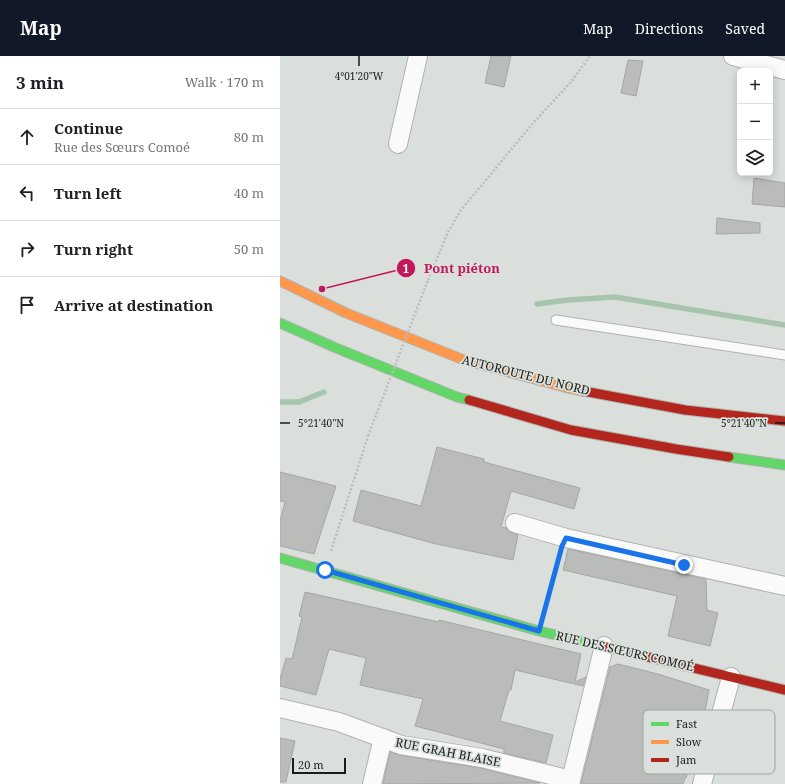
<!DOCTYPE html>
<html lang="en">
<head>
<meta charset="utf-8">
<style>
	:root { --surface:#fff; --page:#f6f6f6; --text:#202124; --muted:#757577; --line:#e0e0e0; --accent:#111827 }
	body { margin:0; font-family:"Noto Serif",serif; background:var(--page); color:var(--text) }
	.controls { position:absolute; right:12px; top:12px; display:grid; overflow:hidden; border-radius:6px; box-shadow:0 2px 10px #0003 }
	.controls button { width:36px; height:36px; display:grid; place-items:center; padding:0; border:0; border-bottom:1px solid var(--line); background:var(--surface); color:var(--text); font:20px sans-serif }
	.scale { position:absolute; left:12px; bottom:10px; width:54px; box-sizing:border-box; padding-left:4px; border:2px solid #1a1c1a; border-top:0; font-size:11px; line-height:14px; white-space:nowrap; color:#1a1c1a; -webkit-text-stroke:3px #dae0db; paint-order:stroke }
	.stop { position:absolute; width:12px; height:12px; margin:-9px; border:3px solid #1a73e8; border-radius:50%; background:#fff }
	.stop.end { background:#1a73e8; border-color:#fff; box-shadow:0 1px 4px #0008 }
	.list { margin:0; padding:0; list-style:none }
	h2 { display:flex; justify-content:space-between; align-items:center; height:52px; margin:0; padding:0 16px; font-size:17px }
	h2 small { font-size:13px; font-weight:400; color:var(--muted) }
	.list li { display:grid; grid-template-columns:26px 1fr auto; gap:12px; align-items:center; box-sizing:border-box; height:56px; padding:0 16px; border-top:1px solid var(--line) }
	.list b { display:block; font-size:15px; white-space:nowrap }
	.list p { margin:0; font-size:13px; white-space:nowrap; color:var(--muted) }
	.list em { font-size:13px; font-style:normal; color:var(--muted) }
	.icon { flex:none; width:22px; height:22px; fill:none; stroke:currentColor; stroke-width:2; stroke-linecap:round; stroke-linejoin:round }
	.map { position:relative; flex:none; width:505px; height:728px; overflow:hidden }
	header { display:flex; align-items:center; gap:24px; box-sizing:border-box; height:56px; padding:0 20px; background:var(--accent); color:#fff }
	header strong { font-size:19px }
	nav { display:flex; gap:22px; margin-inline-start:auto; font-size:14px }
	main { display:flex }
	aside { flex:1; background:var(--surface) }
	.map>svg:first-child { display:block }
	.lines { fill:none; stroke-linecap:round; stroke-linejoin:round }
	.stream { stroke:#a7c5ac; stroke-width:5.5 }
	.building { fill:#babcba; stroke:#a5a7a5 }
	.lane-casing { stroke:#b0b2b0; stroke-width:11 }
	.street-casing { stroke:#b0b2b0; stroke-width:20 }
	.fast-casing { stroke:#b0b2b0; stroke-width:11 }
	.slow-casing { stroke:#b0b2b0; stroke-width:11 }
	.jam-casing { stroke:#b0b2b0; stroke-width:11 }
	.path { stroke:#bcbdbc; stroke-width:2.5; stroke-dasharray:2 2; stroke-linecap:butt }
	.lane { stroke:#fafafa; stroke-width:9 }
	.street { stroke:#fafafa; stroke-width:18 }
	.fast { stroke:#63d668; stroke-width:9 }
	.slow { stroke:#ff974d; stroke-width:9 }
	.jam { stroke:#b3261e; stroke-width:9 }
	.path-bridge { stroke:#bcbdbc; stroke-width:2.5; stroke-dasharray:2 2; stroke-linecap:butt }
	.route { stroke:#1a73e8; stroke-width:5 }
	.ticks { fill:none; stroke:#1a1c1a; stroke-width:1.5 }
	.labels { text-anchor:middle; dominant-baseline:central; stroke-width:3.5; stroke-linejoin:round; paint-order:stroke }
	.street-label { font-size:12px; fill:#1a1c1a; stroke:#dae0db }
	.key { fill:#dae0db; stroke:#a0a5a1; stroke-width:1 }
	.key-label { font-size:11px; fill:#1a1c1a }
	.ticks-label { font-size:10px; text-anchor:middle; fill:#1a1c1a; stroke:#dae0db; stroke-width:3.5; stroke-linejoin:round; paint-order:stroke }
	.leader { fill:none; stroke:#c2185b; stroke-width:1.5 }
	.callout-dot { fill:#c2185b; stroke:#dae0db; stroke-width:1.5 }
	.mark-label { font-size:12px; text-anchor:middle; font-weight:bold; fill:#fff }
	.callout-label { font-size:13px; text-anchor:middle; font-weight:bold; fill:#c2185b; stroke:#dae0db; stroke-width:3.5; stroke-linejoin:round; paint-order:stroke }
</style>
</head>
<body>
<header>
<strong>Map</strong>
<nav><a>Map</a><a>Directions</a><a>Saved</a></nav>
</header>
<main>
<aside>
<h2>3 min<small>Walk · 170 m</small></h2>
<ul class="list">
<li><svg class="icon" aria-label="ahead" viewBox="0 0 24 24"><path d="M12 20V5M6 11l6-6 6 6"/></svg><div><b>Continue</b><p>Rue des Sœurs Comoé</p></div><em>80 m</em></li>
<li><svg class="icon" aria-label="left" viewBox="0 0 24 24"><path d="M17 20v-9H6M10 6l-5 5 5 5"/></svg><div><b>Turn left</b></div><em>40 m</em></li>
<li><svg class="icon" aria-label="right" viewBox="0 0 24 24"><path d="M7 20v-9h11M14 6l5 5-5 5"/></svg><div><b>Turn right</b></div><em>50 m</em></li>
<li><svg class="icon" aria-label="arrive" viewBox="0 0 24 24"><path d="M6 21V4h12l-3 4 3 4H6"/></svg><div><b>Arrive at destination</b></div></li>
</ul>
</aside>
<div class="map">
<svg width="505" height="728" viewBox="0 0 505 728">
	<rect width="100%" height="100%" fill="#dbdfdc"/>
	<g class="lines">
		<g class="stream">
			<path d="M257,248L288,244L335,241L505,269"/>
			<path d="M0,346H19L44,336"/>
		</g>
	</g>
	<g class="building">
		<path d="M211,0H231L224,31L205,27Z"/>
		<path d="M348,4L363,5L356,40L341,37Z"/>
		<path d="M474,122L505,127V151L472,148Z"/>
		<path d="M437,162L480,167V177L436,178Z"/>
		<path d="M157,391L204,403V406L300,432L294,453L231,435L221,471L226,472L232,477L238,479L233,504L152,487L73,465L81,434L141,450Z"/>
		<path d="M0,416L56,430L34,498L0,490V465L5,446L0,445Z"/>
		<path d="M288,493L426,523L427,554L438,557L430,590L388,580L397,540L283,514Z"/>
		<path d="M25,536L159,566V564L301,598L295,626L306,621L303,630L235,614L231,634H229L220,665L273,679L266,707L224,697V693L135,670L143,643L80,629L86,602L49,593L36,639L0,630V623L6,602L12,603L22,561L19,560Z"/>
		<path d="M338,608L378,618L429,634L419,688L414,687L406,722H405L403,728H301L330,611Z"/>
		<path d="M0,682L15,685L6,726H0Z"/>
		<path d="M110,696L119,699L200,712L260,727L103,728Z"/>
	</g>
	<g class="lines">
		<g class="lane-casing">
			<path id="lane" d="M276,264L505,299"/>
		</g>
		<g class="street-casing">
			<g id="street">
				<path d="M453,0L505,14"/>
				<path d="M118,88L138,0"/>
				<path d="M235,467L286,482L505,530"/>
				<path d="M0,652L59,666L121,689L202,702L291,724"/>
				<path d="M92,728L103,682"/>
				<path d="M290,728L324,590"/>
				<path d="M422,728L451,621"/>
			</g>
		</g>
		<g class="fast-casing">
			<g id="fast">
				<path d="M0,267L56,292L177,341L189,344"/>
				<path d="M449,401L505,409"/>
				<path d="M0,502L259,575L322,590"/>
			</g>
		</g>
		<g class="slow-casing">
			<path id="slow" d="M0,225L66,257L184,304L284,331L303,335"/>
		</g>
		<g class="jam-casing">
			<g id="jam">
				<path d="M303,335L405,354L505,365"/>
				<path d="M189,344L291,374L396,393L449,401"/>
				<path d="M322,590L505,634"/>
			</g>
		</g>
		<g class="path">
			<path d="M148,224L168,176L181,154L254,66L291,26L310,0"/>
			<path d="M51,495L88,380"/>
			<path d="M264,556L280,497"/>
		</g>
		<use href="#lane" class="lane"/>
		<use href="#street" class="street"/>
		<use href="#fast" class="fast"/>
		<use href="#slow" class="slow"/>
		<use href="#jam" class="jam"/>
		<path class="path-bridge" d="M88,380L148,224"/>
	</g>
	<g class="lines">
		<path class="route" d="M45,514L259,575L282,490L286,482L404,509"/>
	</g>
	<path class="ticks" d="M79,0V10M0,367H10M495,367H505"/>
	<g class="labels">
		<g class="street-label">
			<text transform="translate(246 319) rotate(14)">AUTOROUTE DU NORD</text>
			<text transform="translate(345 595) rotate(13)">RUE DES SŒURS COMOÉ</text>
			<text transform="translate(168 696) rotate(11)">RUE GRAH BLAISE</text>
		</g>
	</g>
	<rect x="363" y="654" width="132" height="64" rx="6" class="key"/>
	<rect x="371" y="666" width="18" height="4" fill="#63d668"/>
	<rect x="371" y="684" width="18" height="4" fill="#ff974d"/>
	<rect x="371" y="702" width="18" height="4" fill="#b3261e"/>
	<g class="key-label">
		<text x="396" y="672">Fast</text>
		<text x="396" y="690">Slow</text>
		<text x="396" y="708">Jam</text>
	</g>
	<g class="ticks-label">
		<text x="79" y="24">4°01'20"W</text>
		<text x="41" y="371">5°21'40"N</text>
		<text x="464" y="371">5°21'40"N</text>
	</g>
	<path class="leader" d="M42 233L126 212"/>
	<g class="callout-dot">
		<circle cx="42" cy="233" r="4"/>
		<circle cx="126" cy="212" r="10"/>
	</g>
	<g class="mark-label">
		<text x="126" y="217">1</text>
	</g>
	<g class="callout-label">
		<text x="182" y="217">Pont piéton</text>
	</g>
</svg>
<div class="controls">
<button>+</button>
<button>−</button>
<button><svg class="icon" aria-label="layers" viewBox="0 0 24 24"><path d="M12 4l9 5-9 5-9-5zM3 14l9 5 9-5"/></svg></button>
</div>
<div class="scale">20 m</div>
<div class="stop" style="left:45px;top:514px"></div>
<div class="stop end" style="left:404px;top:509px"></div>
</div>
</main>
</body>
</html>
